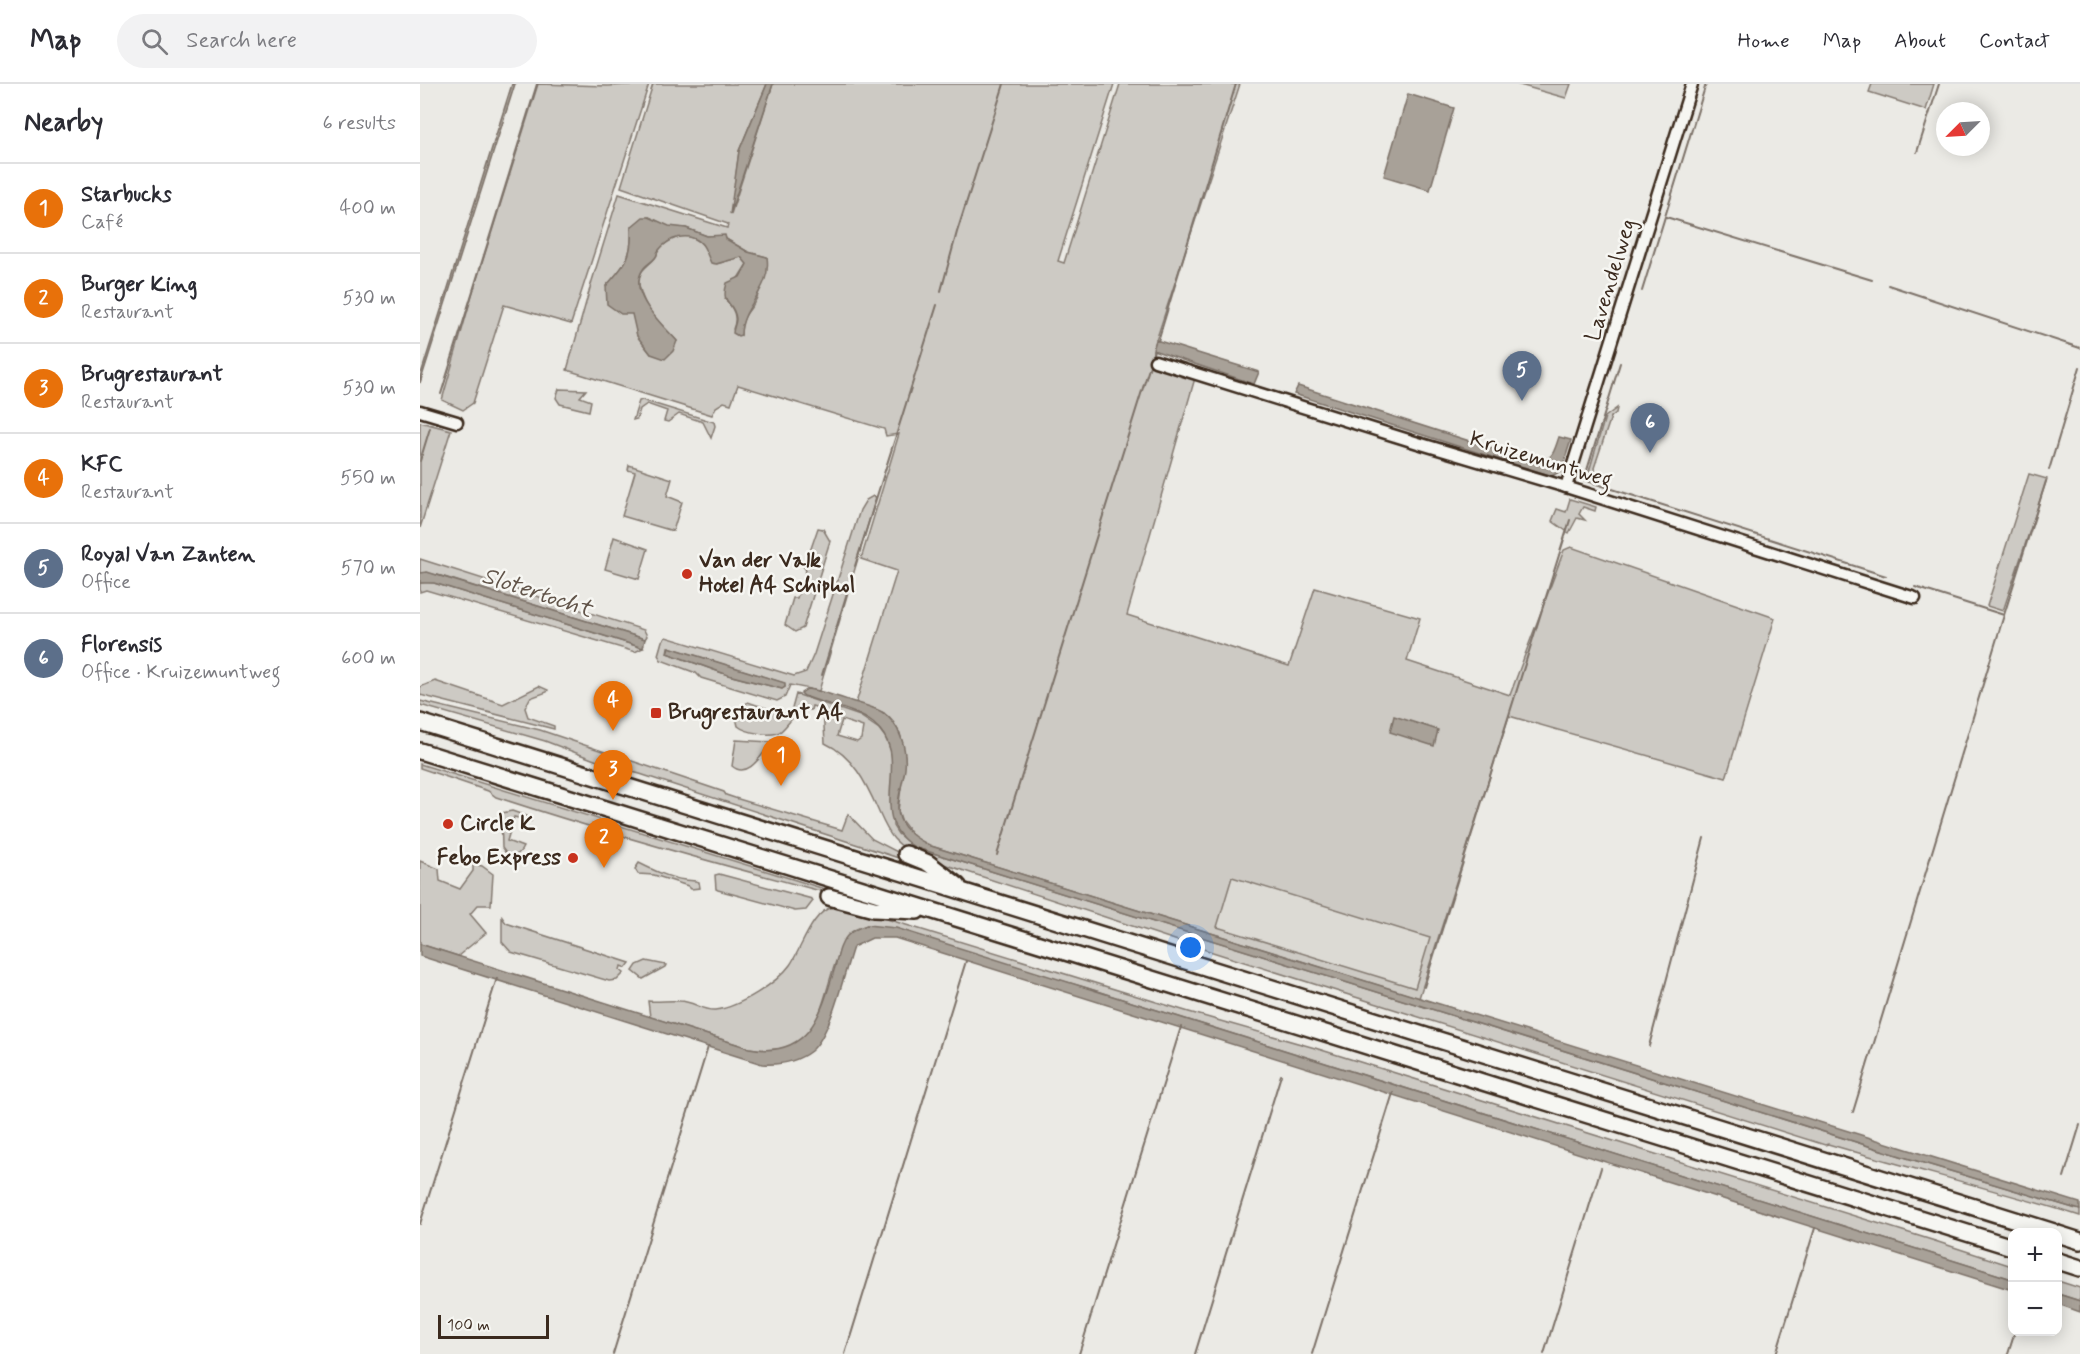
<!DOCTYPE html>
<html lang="en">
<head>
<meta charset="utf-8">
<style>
	:root { --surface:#fff; --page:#f2f2f3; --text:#2b2b33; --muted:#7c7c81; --line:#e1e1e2; --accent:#1a73e8 }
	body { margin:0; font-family:Mynerve,sans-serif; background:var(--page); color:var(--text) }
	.controls { position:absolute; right:18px; bottom:18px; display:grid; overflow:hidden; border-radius:12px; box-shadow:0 3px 15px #0003 }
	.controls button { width:54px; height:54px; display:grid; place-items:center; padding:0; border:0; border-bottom:2px solid var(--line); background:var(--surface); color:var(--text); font:30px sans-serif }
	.compass { position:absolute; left:1516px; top:18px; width:54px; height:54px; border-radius:50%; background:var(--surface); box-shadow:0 3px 15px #0003; rotate:246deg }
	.scale { position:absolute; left:18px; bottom:15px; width:111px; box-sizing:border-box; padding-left:6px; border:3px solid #3b2a1e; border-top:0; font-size:16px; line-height:21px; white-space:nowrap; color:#3b2a1e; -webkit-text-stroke:4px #f6f6f2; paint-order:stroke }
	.you { position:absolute; left:771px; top:864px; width:21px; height:21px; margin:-15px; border:4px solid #fff; border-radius:50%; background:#1a73e8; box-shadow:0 0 0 9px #1a73e833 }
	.badge { display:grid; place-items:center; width:39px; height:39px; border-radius:50%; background:var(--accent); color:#fff; font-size:20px; font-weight:700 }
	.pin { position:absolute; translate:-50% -50px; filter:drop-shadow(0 2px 3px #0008) }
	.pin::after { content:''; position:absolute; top:32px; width:21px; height:18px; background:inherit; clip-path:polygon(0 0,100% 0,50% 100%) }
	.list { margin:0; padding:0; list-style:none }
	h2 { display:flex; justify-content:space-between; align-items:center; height:78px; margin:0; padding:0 24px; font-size:26px }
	h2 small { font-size:20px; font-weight:400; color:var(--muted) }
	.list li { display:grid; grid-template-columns:39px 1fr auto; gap:18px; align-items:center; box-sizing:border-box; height:90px; padding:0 24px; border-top:2px solid var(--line) }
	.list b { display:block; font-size:22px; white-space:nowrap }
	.list p { margin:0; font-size:20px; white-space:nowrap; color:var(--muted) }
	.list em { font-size:20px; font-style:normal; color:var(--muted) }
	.icon { flex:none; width:33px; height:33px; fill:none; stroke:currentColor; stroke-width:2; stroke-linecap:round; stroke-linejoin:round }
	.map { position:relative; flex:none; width:1660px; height:1270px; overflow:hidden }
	header { display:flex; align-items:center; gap:36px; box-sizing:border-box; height:84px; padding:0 30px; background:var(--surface); border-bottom:2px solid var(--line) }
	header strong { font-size:28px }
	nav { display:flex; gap:33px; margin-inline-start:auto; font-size:21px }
	.search { width:420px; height:54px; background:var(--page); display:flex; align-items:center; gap:15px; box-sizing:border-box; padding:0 21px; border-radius:33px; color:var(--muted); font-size:22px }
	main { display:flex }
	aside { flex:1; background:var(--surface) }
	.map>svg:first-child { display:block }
	.built { fill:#dcdad4 }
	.green { fill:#cdcac4; stroke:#847a71; stroke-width:1.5; fill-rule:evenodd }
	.water { fill:#a8a198; stroke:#7c7167; stroke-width:1.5 }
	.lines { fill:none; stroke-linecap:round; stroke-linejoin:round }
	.stream { stroke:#7c7167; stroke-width:2 }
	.minor-casing { stroke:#3b2a1e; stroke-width:15 }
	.highway-casing { stroke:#3b2a1e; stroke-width:20 }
	.minor { stroke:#f6f6f2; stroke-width:10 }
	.highway { stroke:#f6f6f2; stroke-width:15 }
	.poi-dot { fill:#c8321e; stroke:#f6f6f2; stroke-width:2 }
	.labels { text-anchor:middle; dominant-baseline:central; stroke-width:5; stroke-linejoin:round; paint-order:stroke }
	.street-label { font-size:22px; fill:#3b2a1e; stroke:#f6f6f2 }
	.poi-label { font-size:22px; font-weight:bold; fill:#3b2a1e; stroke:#f6f6f2; text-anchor:start }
	.water-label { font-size:24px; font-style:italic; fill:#615449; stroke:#f6f6f2 }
</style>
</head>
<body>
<header>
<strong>Map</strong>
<div class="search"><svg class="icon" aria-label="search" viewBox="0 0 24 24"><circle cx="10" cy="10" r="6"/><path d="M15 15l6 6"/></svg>Search here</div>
<nav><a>Home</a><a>Map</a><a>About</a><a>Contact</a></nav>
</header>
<main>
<aside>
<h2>Nearby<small>6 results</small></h2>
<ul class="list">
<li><span class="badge" style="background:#e8710a">1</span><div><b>Starbucks</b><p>Café</p></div><em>400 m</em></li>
<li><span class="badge" style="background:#e8710a">2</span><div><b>Burger King</b><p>Restaurant</p></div><em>530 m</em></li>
<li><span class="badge" style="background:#e8710a">3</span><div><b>Brugrestaurant</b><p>Restaurant</p></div><em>530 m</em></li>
<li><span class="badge" style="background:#e8710a">4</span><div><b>KFC</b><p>Restaurant</p></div><em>550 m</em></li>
<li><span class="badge" style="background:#5c6f8a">5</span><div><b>Royal Van Zanten</b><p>Office</p></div><em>570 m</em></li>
<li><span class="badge" style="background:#5c6f8a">6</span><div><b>Florensis</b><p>Office · Kruizemuntweg</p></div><em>600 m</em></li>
</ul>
</aside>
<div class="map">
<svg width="1660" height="1270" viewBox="0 0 1660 1270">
	<rect width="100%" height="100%" fill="#ebeae5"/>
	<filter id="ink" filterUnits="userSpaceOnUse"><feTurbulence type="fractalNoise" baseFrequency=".0167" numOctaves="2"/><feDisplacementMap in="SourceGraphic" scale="12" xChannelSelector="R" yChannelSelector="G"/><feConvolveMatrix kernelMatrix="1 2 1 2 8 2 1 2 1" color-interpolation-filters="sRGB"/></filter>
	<g filter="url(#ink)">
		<path class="built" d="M812,793L1011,854L995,905L797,843Z"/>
		<g class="green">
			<path d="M118,0L187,2L229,0L151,240L84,221L53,319L43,326L22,316L52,211Z"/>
			<path d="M233,0H347L319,67L311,130L353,0H694L638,177L644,179L700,0H820L733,266L732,282L775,294L707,531L869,582L895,504L1000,534L987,577L1090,611L1144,466L1151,463L1355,534L1306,694L1089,632L999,914L511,762L495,754L481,736L478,727L485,673L480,649L464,629L436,619L477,487L441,475L479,350L466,352L464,345L318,301L311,320L304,318L296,323L292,331L147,286L172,197L199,110L307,144L308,140L201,103ZM229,133L249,143L266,144L287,152H305L306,155L328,168L347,173C344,186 342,199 338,211C332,228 321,228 321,251L313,245C318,233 314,225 305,215L327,180L321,173L297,180C289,169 281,154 267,152C258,151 244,159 239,166C235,172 239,169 235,174C226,185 215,187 220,205C225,227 242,241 257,257L231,270L217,252L214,232L186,202C205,181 213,173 211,143ZM812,793L1010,854L995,904L797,843Z"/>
			<path d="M1096,0H1151L1146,14Z"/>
			<path d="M1452,0H1514L1506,26L1449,8Z"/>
			<path d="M139,305L166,306L160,313L171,317L169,327L140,320L136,314Z"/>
			<path d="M222,316L294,338L295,342L291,354L283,338L259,330L248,338L244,337L247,327L227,320L220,325L217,335L213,336L219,317Z"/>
			<path d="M1197,324L1196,329L1191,333L1174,384L1179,396L1168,391L1185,333Z"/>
			<path d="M0,338L31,346L0,444Z"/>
			<path d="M209,381L252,395L247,412L262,418L253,447L202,432L215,388L208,386Z"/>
			<path d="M1609,390L1627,395L1583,527L1567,522Z"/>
			<path d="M453,412L456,413L399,607L370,601L365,613L357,617L281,594L276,589L241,576L238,571L242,557L246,553L374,592L386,588L394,570L440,426L446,416ZM248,563L364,599L365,603L362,605L308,591L247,569Z"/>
			<path d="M1150,415L1176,423L1175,427L1163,423L1159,430L1165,436L1157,434L1149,449L1132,437L1137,425L1146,428Z"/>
			<path d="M398,444L403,445L410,457L383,544L375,548L365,541L373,514H377L386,486L383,482H385Z"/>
			<path d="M194,453L228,465L219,495L185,485Z"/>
			<path d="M0,475L224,546L227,552L225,555L18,491L0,489Z"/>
			<path d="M6,498L14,499L223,564L215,568L6,506L0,508V499Z"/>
			<path d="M15,597L83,620L119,602L128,606L127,608L110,614L105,624L108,633L134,642V645L0,611V603Z"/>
			<path d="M376,610L440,632L459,645L465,653L472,669L473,742L478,750L494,763L1487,1074L1660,1126V1132C1577,1106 1492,1085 1408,1060L1405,1061L764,859L505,774C494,769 482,764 474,755C467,747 462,735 458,726C446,699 433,672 405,659L403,625L392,622L391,626L381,624C374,631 368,641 361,647C353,654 325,648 318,642L315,629L328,618L370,632ZM422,636L443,643L441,655L437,658L417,652Z"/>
			<path d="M0,617L120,646L304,708L306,711L315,714L422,746L428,730L452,755L495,777L494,779L220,690L193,683L125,657L0,621Z"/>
			<path d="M316,656L352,658C342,670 328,696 312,682Z"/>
			<path d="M0,680L411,807L408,809C297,780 186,749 76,713L68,707L0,684Z"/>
			<path d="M92,727L112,734L111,737L94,733L87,757L103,763C100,770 96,773 88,772L82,764L81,729Z"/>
			<path d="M0,777L19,785L20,797L40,805L53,787V780L62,782L73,790L71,821H58L50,830L66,849L38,872L0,860Z"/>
			<path d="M219,779C233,786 249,794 265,796C270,797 274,796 279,798L280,804L271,805L268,802L234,791L218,790L215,785Z"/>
			<path d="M299,790L392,815L393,817L386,826L375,827L298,806L296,805L295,791Z"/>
			<path d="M413,823L426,824L470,836L769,928L895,964L1515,1157L1592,1182V1195L664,903L447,841C389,861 429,982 329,964L230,933L228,917C239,918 250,916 260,917C273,917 283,927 296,926C319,923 357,899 370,881C382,864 392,827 413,823Z"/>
			<path d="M82,833L86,839L210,879L206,884L201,882L200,886L204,889L197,896L189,897L91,868L82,858Z"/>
			<path d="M226,877L246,881L245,883L223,895L213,887L217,881Z"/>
			<path d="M1638,1197L1660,1204V1217L1638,1210Z"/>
		</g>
		<g class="water">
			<path d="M92,0H95L0,299V293Z"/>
			<path d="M347,0H353L310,130L319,67Z"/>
			<path d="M988,10L1034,24L1010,106L964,92Z"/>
			<path d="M223,133H229L249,142L266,144L287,152L305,151L306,155L328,168L347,173C352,207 321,221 321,251L318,252L313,249C313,244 316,240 316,235C314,216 300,222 307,199L320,193L327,180L321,173L296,180L291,179C288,173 285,162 280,158C268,148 249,153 239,166C235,171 239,169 235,174C231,179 225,181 222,187C208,211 243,241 257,257L253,267L245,275L231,270L217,252L212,230H201L187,220L186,202C205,181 213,173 211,143Z"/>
			<path d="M736,256L839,288L834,300L733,266Z"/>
			<path d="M878,302L1115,378C1134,375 1133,370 1139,353L1151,356L1141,387L1132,392L874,310Z"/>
			<path d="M7,488L225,555L223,564L14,499H0V489Z"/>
			<path d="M249,563L365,599V603L362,605L308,591L247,569Z"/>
			<path d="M387,605C402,607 416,612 431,617C441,620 453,623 462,628C480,639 487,665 485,685C483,700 474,721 480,735C486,749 499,756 511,762L1660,1119V1126L1487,1074L494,763C442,730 497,674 453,639C437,626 405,620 384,612L381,609Z"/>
			<path d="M974,632L1018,646L1014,662L970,648Z"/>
			<path d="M447,841L476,844L1592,1195V1206L475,854H452L433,863C424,889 411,951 391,967C377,978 359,981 342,980L0,872V860L329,964C389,975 401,931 415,883C418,872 419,861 427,852C432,846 440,843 447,841Z"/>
			<path d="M1638,1210L1660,1217V1228L1638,1220Z"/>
		</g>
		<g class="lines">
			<g class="stream">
				<path d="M1497,68L1519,0"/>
				<path d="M1246,133L1452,196"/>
				<path d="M1468,201L1660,264"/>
				<path d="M521,207L537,148L584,0"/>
				<path d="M1222,207L1286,0"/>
				<path d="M738,257L816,0"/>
				<path d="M732,273L734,266"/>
				<path d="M1200,279L1164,396L1466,492"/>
				<path d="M21,310L117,0"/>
				<path d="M0,377L10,344"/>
				<path d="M1629,386L1660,283"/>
				<path d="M435,482L517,221"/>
				<path d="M1584,531L1626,397"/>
				<path d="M402,591L430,499"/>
				<path d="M577,771L731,278"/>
				<path d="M1004,903L1150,436"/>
				<path d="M1229,962L1284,754"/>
				<path d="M1433,1028L1584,531L1495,503"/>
				<path d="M1644,1093L1660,1041"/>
				<path d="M0,1140L77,894"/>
				<path d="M193,1270L288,963"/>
				<path d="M425,1270L546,877"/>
				<path d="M659,1270L761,943"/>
				<path d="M775,1270L861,991"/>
				<path d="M892,1270L973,1009"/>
				<path d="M1124,1270L1181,1084"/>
				<path d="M1356,1270L1395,1144"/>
				<path d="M1588,1270L1595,1248"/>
			</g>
			<g class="minor-casing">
				<g id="minor">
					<path d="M735,277L998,359L1146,403L1495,514"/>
					<path d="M0,327L37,338"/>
					<path d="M1146,403L1272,0"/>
				</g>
			</g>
			<g class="highway-casing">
				<g id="highway">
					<path d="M0,638L1634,1148"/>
					<path d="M0,667L1592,1163"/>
					<path d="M486,770L508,779L538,802"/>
					<path d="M409,813L454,825L497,827"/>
					<path d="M1638,1150L1660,1157"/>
					<path d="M1638,1177L1660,1184"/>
				</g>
			</g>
			<use href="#minor" class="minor"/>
			<use href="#highway" class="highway"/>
		</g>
	</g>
	<g class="poi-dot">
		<circle cx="267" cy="490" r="6"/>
		<rect x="230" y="623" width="12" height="12" rx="3"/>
		<circle cx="28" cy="740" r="6"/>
		<circle cx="153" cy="774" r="6"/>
	</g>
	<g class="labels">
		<g class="street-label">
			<text transform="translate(1191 196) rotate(-73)">Lavendelweg</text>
			<text transform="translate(1121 376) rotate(17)">Kruizemuntweg</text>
		</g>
		<g class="poi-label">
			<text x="279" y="477">Van der Valk<tspan x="279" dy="25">Hotel A4 Schiphol</tspan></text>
			<text x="248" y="629">Brugrestaurant A4</text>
			<text x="40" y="740">Circle K</text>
			<text x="141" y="774" text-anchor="end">Febo Express</text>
		</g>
		<g class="water-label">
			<text transform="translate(117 509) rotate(18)">Slotertocht</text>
		</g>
	</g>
</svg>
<div class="controls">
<button>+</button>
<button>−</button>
</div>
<svg class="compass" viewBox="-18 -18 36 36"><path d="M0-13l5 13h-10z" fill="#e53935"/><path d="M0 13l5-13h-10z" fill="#7c7c81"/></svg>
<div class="scale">100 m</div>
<div class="you"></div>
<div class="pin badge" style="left:361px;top:702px;background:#e8710a">1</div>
<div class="pin badge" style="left:184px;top:784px;background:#e8710a">2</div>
<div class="pin badge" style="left:193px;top:716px;background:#e8710a">3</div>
<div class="pin badge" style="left:193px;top:647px;background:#e8710a">4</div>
<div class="pin badge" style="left:1102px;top:317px;background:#5c6f8a">5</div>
<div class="pin badge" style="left:1230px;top:369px;background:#5c6f8a">6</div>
</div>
</main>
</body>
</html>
